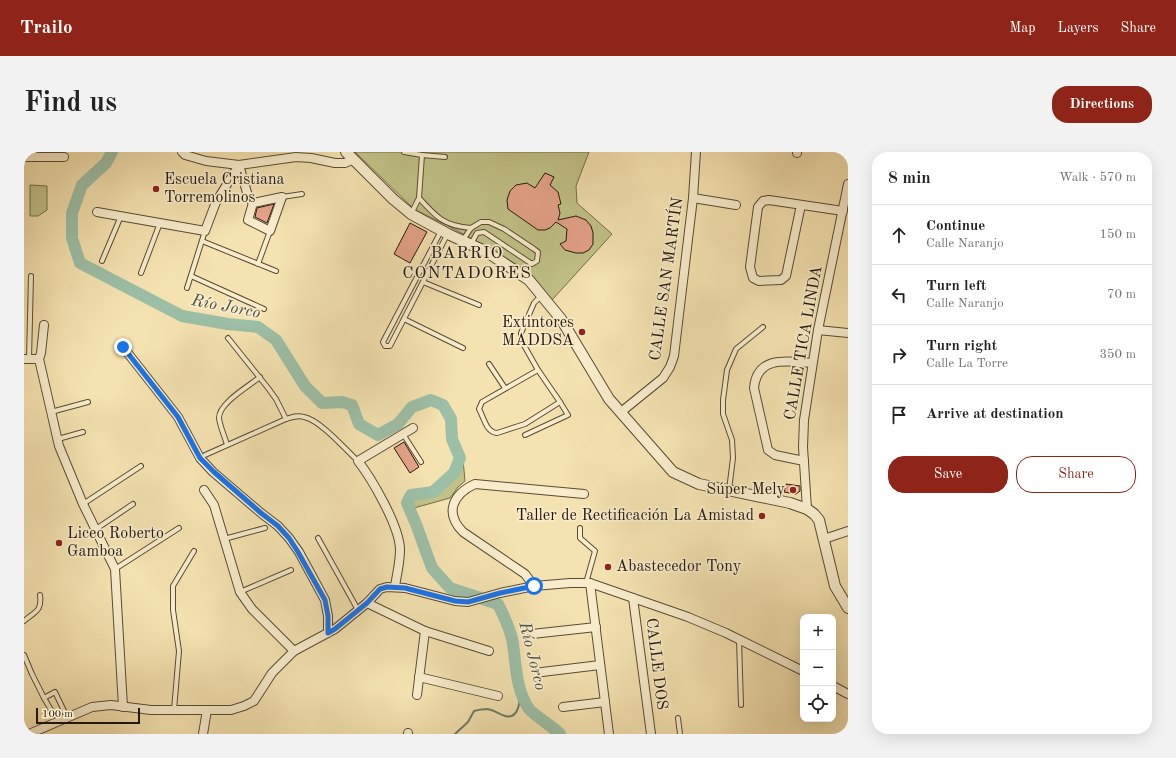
<!DOCTYPE html>
<html lang="en">
<head>
<meta charset="utf-8">
<style>
	:root { --surface:#fff; --page:#f2f2f2; --text:#222; --muted:#767676; --line:#e0e0e0; --accent:#8f2418 }
	body { margin:0; font-family:"Old Standard TT",serif; background:var(--page); color:var(--text) }
	.controls { position:absolute; right:12px; bottom:12px; display:grid; overflow:hidden; border-radius:8px; box-shadow:0 4px 16px #0002 }
	.controls button { width:36px; height:36px; display:grid; place-items:center; padding:0; border:0; border-bottom:1px solid var(--line); background:var(--surface); color:var(--text); font:20px sans-serif }
	.scale { position:absolute; left:12px; bottom:10px; width:104px; box-sizing:border-box; padding-left:4px; border:2px solid #25190c; border-top:0; font-size:11px; line-height:14px; white-space:nowrap; color:#25190c; -webkit-text-stroke:3px #f8eccc; paint-order:stroke }
	.stop { position:absolute; width:12px; height:12px; margin:-9px; border:3px solid #1a73e8; border-radius:50%; background:#fff }
	.stop.end { background:#1a73e8; border-color:#fff; box-shadow:0 1px 4px #0008 }
	.list { margin:0; padding:0; list-style:none }
	h2 { display:flex; justify-content:space-between; align-items:center; height:52px; margin:0; padding:0 16px; font-size:17px }
	h2 small { font-size:13px; font-weight:400; color:var(--muted) }
	.list li { display:grid; grid-template-columns:26px 1fr auto; gap:12px; align-items:center; box-sizing:border-box; height:60px; padding:0 16px; border-top:1px solid var(--line) }
	.list b { display:block; font-size:15px; white-space:nowrap }
	.list p { margin:0; font-size:13px; white-space:nowrap; color:var(--muted) }
	.list em { font-size:13px; font-style:normal; color:var(--muted) }
	.actions { display:flex; gap:8px; padding:12px 16px }
	.actions a { flex:1; padding:9px 0; border:1px solid var(--accent); border-radius:16px; text-align:center; font-size:14px; color:var(--accent) }
	.actions .main { background:var(--accent); color:#fff }
	.icon { flex:none; width:22px; height:22px; fill:none; stroke:currentColor; stroke-width:2; stroke-linecap:round; stroke-linejoin:round }
	.map { position:relative; flex:none; width:824px; height:582px; overflow:hidden; border-radius:16px }
	header { display:flex; align-items:center; gap:24px; box-sizing:border-box; height:56px; padding:0 20px; background:var(--accent); color:#fff }
	header strong { font-size:19px }
	nav { display:flex; gap:22px; margin-inline-start:auto; font-size:14px }
	.intro { display:flex; align-items:center; justify-content:space-between; box-sizing:border-box; height:96px; padding:0 24px }
	h1 { margin:0; font-size:28px }
	.button { padding:10px 18px; border-radius:16px; background:var(--accent); color:#fff; font-size:14px; font-weight:700 }
	main { display:flex; gap:24px; padding:0 24px }
	aside { flex:1; background:var(--surface); border-radius:16px; box-shadow:0 4px 16px #0002 }
	.map>svg:first-child { display:block }
	.green { fill:#c1c287; stroke:#736e4a }
	.lines { fill:none; stroke-linecap:round; stroke-linejoin:round }
	.stream { stroke:#6c7d69; stroke-width:2 }
	.river { stroke:#9cbfa7; stroke-width:12 }
	.building { fill:#e5a289; stroke:#25190c }
	.service-casing { stroke:#594b35; stroke-width:6 }
	.minor-casing { stroke:#594b35; stroke-width:10 }
	.tertiary-casing { stroke:#594b35; stroke-width:12 }
	.service { stroke:#f8eccc; stroke-width:4 }
	.minor { stroke:#f8eccc; stroke-width:8 }
	.tertiary { stroke:#f8eccc; stroke-width:10 }
	.route { stroke:#1a73e8; stroke-width:5 }
	.poi-dot { fill:#8f2418; stroke:#f8eccc; stroke-width:1.5 }
	.labels { text-anchor:middle; dominant-baseline:central; stroke-width:3.5; stroke-linejoin:round; paint-order:stroke }
	.poi-label { font-size:16px; fill:#25190c; stroke:#f8eccc; text-anchor:start }
	.street-label { font-size:16px; fill:#25190c; stroke:#f8eccc }
	.neighbourhood-label { font-size:17px; letter-spacing:1px; fill:#25190c; stroke:#f8eccc }
	.water-label { font-size:17px; font-style:italic; fill:#4f5342; stroke:#f8eccc }
</style>
</head>
<body>
<header>
<strong>Trailo</strong>
<nav><a>Map</a><a>Layers</a><a>Share</a></nav>
</header>
<div class="intro"><h1>Find us</h1><a class="button">Directions</a></div>
<main>
<div class="map">
<svg width="824" height="582" viewBox="0 0 824 582">
	<rect width="100%" height="100%" fill="#f4e2b0"/>
	<filter id="stains"><feTurbulence type="fractalNoise" baseFrequency=".005" numOctaves="4"/><feColorMatrix values="0 0 0 0 .2 0 0 0 0 .09 0 0 0 0 .02 0 0 0 .5 -.17"/></filter>
	<radialGradient id="worn" r=".72"><stop offset=".6" stop-color="#630" stop-opacity="0"/><stop offset="1" stop-color="#630" stop-opacity=".3"/></radialGradient>
	<g class="green">
		<path d="M331,0H565L552,34L553,51L588,82L528,148L511,128L497,115L434,79L390,57Z"/>
		<path d="M6,33L23,34V58L14,64H6Z"/>
		<path d="M439,307L441,329L434,335L426,346L390,356L388,347L390,345L410,342L432,322Z"/>
	</g>
	<g class="lines">
		<path class="stream" d="M431,582L444,570L450,559C454,558 459,557 463,557C470,558 475,562 481,564C496,568 496,547 496,538"/>
		<path class="river" d="M88,0L82,11L58,33L48,61V86L56,111L158,164L204,172L234,175L252,188L281,234L298,251L318,250L328,253L335,272L354,283L374,272L388,255L407,248L419,253L427,267L428,287L436,306L430,321L409,340L387,343L383,351L392,372L408,416L426,436L474,452C480,465 487,477 489,492C492,513 492,538 505,557C510,563 529,575 536,582"/>
	</g>
	<g class="building">
		<path d="M521,21L530,25L526,33L534,40L537,52L534,53L536,61L534,68L552,64L562,68L567,74L569,81V92L565,98L559,101H552L541,98L536,92L542,89L543,77L532,70L526,76L521,78H514L484,57L483,48L486,39L492,33L503,31L511,36Z"/>
		<path d="M250,52L243,71L231,65L233,56Z"/>
		<path d="M386,71L403,80L386,111L370,102Z"/>
		<path d="M380,290L395,315L386,321L370,296Z"/>
		<path d="M762,332L776,334V339L772,342L760,340Z"/>
	</g>
	<g class="lines">
		<g class="service-casing">
			<g id="service">
				<path d="M380,0L398,3L395,46L387,62"/>
				<path d="M398,3L421,5"/>
				<path d="M258,45L278,42"/>
				<path d="M395,46C412,65 420,74 447,76"/>
				<path d="M417,79L359,190L361,194H366L423,83"/>
				<path d="M439,88L447,76L457,70H465L480,77L510,97L514,100L513,109L508,112L460,80L453,81L447,92"/>
				<path d="M178,89L252,119"/>
				<path d="M78,109L97,64"/>
				<path d="M234,112L246,79"/>
				<path d="M117,121L136,71"/>
				<path d="M167,124L240,157"/>
				<path d="M399,130L455,153"/>
				<path d="M163,136L181,79"/>
				<path d="M380,167L439,196"/>
				<path d="M204,186L244,236L252,247L262,267"/>
				<path d="M5,207L7,124"/>
				<path d="M465,212L481,236"/>
				<path d="M514,218L458,250L455,257C460,266 462,280 473,281L501,272L536,250L514,218L497,188V181L510,151L518,143"/>
				<path d="M27,260L64,250"/>
				<path d="M379,282L397,310"/>
				<path d="M501,283L544,263L536,250"/>
				<path d="M34,287L59,280"/>
				<path d="M203,293C201,285 196,275 195,266C195,251 225,234 236,225"/>
				<path d="M181,303L262,267C268,265 274,263 280,265C296,268 321,297 334,309"/>
				<path d="M705,338L709,306L708,288L699,262V248L703,218L712,197L739,175"/>
				<path d="M59,352L117,314"/>
				<path d="M556,376V386L571,399L562,431"/>
				<path d="M72,377L109,352"/>
				<path d="M294,386L334,458"/>
				<path d="M200,387L241,376"/>
				<path d="M91,417L155,376"/>
				<path d="M216,440L267,418"/>
				<path d="M0,469C12,459 18,459 16,443"/>
				<path d="M715,487L717,553"/>
				<path d="M0,503L8,522L20,546L31,540L43,565"/>
				<path d="M20,546L30,563L39,558"/>
				<path d="M150,558L155,499L149,458V434L170,399"/>
				<path d="M654,566L656,582"/>
			</g>
		</g>
		<g class="minor-casing">
			<g id="minor">
				<path d="M158,0L161,3L182,9L215,13L272,5L287,6L311,11H321L330,7"/>
				<path d="M773,1V0"/>
				<path d="M0,5H40"/>
				<path d="M215,13L224,44L229,51L258,45L246,79L224,68L229,51"/>
				<path d="M669,46L712,53"/>
				<path d="M777,53L762,124L757,128L735,129L729,126L726,115L734,55L739,49L745,48L819,59"/>
				<path d="M73,60L181,79L192,50L215,13"/>
				<path d="M20,173L17,201L15,207L35,294L59,352L91,417L99,555"/>
				<path d="M794,178L824,181"/>
				<path d="M99,195L154,265L176,306L189,320L237,361L254,374L265,386L275,400L301,448L304,464V481"/>
				<path d="M0,207H15"/>
				<path d="M597,260L639,226L646,215L650,204L669,46L672,0"/>
				<path d="M780,309L751,303L744,298L730,236C733,203 764,209 788,211"/>
				<path d="M180,338L190,353L216,440L228,457L270,499"/>
				<path d="M783,357L779,295L780,268L794,178L824,32"/>
				<path d="M800,387L824,379"/>
				<path d="M566,431L585,582"/>
				<path d="M371,434C373,422 376,410 376,398C376,375 348,327 334,309L389,276"/>
				<path d="M510,434L501,422L439,380C420,361 429,342 451,332L560,342"/>
				<path d="M609,446L627,582"/>
				<path d="M343,451L401,479L465,499"/>
				<path d="M508,482L572,475"/>
				<path d="M518,520L576,513"/>
				<path d="M395,525L474,544"/>
				<path d="M809,534L824,542"/>
				<path d="M393,543L401,479"/>
				<path d="M539,555L581,550"/>
				<path d="M5,582L68,555L87,553L127,558H207L220,554L230,549L248,521L270,499L311,477L343,451L356,437L363,435L381,436L431,449L444,450L476,441L510,434L546,431H566L664,465L702,481L779,519"/>
				<path d="M179,582L183,558"/>
				<path d="M384,582V581"/>
			</g>
		</g>
		<g class="tertiary-casing">
			<path id="tertiary" d="M322,0L369,47L387,62L424,82L463,100L505,128L537,167L585,247L649,320L675,332L766,351L783,357L790,362L795,368L811,434L824,456"/>
		</g>
		<use href="#service" class="service"/>
		<use href="#minor" class="minor"/>
		<use href="#tertiary" class="tertiary"/>
	</g>
	<g class="lines">
		<path class="route" d="M99,195L154,265L176,306L190,320L237,361L254,374L265,386L274,400L301,448L304,464V481L311,477L343,451L356,437L363,435L381,436L431,449L444,450L476,441L510,434"/>
	</g>
	<g class="poi-dot">
		<circle cx="132" cy="37" r="4"/>
		<circle cx="558" cy="180" r="4"/>
		<circle cx="769" cy="338" r="4"/>
		<circle cx="738" cy="364" r="4"/>
		<circle cx="35" cy="391" r="4"/>
		<circle cx="584" cy="415" r="4"/>
	</g>
	<g class="labels">
		<g class="poi-label">
			<text x="140" y="28">Escuela Cristiana<tspan x="140" dy="18">Torremolinos</tspan></text>
			<text x="550" y="171" text-anchor="end">Extintores<tspan x="550" dy="18">MADDSA</tspan></text>
			<text x="761" y="338" text-anchor="end">Súper Mely</text>
			<text x="730" y="364" text-anchor="end">Taller de Rectificación La Amistad</text>
			<text x="43" y="382">Liceo Roberto<tspan x="43" dy="18">Gamboa</tspan></text>
			<text x="592" y="415">Abastecedor Tony</text>
		</g>
		<g class="street-label">
			<text transform="translate(643 127) rotate(-82)">CALLE SAN MARTÍN</text>
			<text transform="translate(780 191) rotate(-80)">CALLE TICA LINDA</text>
			<text transform="translate(632 512) rotate(83)">CALLE DOS</text>
		</g>
		<g class="neighbourhood-label">
			<text x="443" y="101">BARRIO<tspan x="443" dy="20">CONTADORES</tspan></text>
		</g>
		<g class="water-label">
			<text transform="translate(202 155) rotate(11)">Río Jorco</text>
			<text transform="translate(508 504) rotate(76)">Río Jorco</text>
		</g>
	</g>
	<rect width="100%" height="100%" filter="url(#stains)"/>
	<rect width="100%" height="100%" fill="url(#worn)"/>
</svg>
<div class="controls">
<button>+</button>
<button>−</button>
<button><svg class="icon" aria-label="locate" viewBox="0 0 24 24"><circle cx="12" cy="12" r="6"/><path d="M12 2v4M12 18v4M2 12h4M18 12h4"/></svg></button>
</div>
<div class="scale">100 m</div>
<div class="stop" style="left:510px;top:434px"></div>
<div class="stop end" style="left:99px;top:195px"></div>
</div>
<aside>
<h2>8 min<small>Walk · 570 m</small></h2>
<ul class="list">
<li><svg class="icon" aria-label="ahead" viewBox="0 0 24 24"><path d="M12 20V5M6 11l6-6 6 6"/></svg><div><b>Continue</b><p>Calle Naranjo</p></div><em>150 m</em></li>
<li><svg class="icon" aria-label="left" viewBox="0 0 24 24"><path d="M17 20v-9H6M10 6l-5 5 5 5"/></svg><div><b>Turn left</b><p>Calle Naranjo</p></div><em>70 m</em></li>
<li><svg class="icon" aria-label="right" viewBox="0 0 24 24"><path d="M7 20v-9h11M14 6l5 5-5 5"/></svg><div><b>Turn right</b><p>Calle La Torre</p></div><em>350 m</em></li>
<li><svg class="icon" aria-label="arrive" viewBox="0 0 24 24"><path d="M6 21V4h12l-3 4 3 4H6"/></svg><div><b>Arrive at destination</b></div></li>
</ul>
<div class="actions"><a class="main">Save</a><a>Share</a></div>
</aside>
</main>
</body>
</html>
